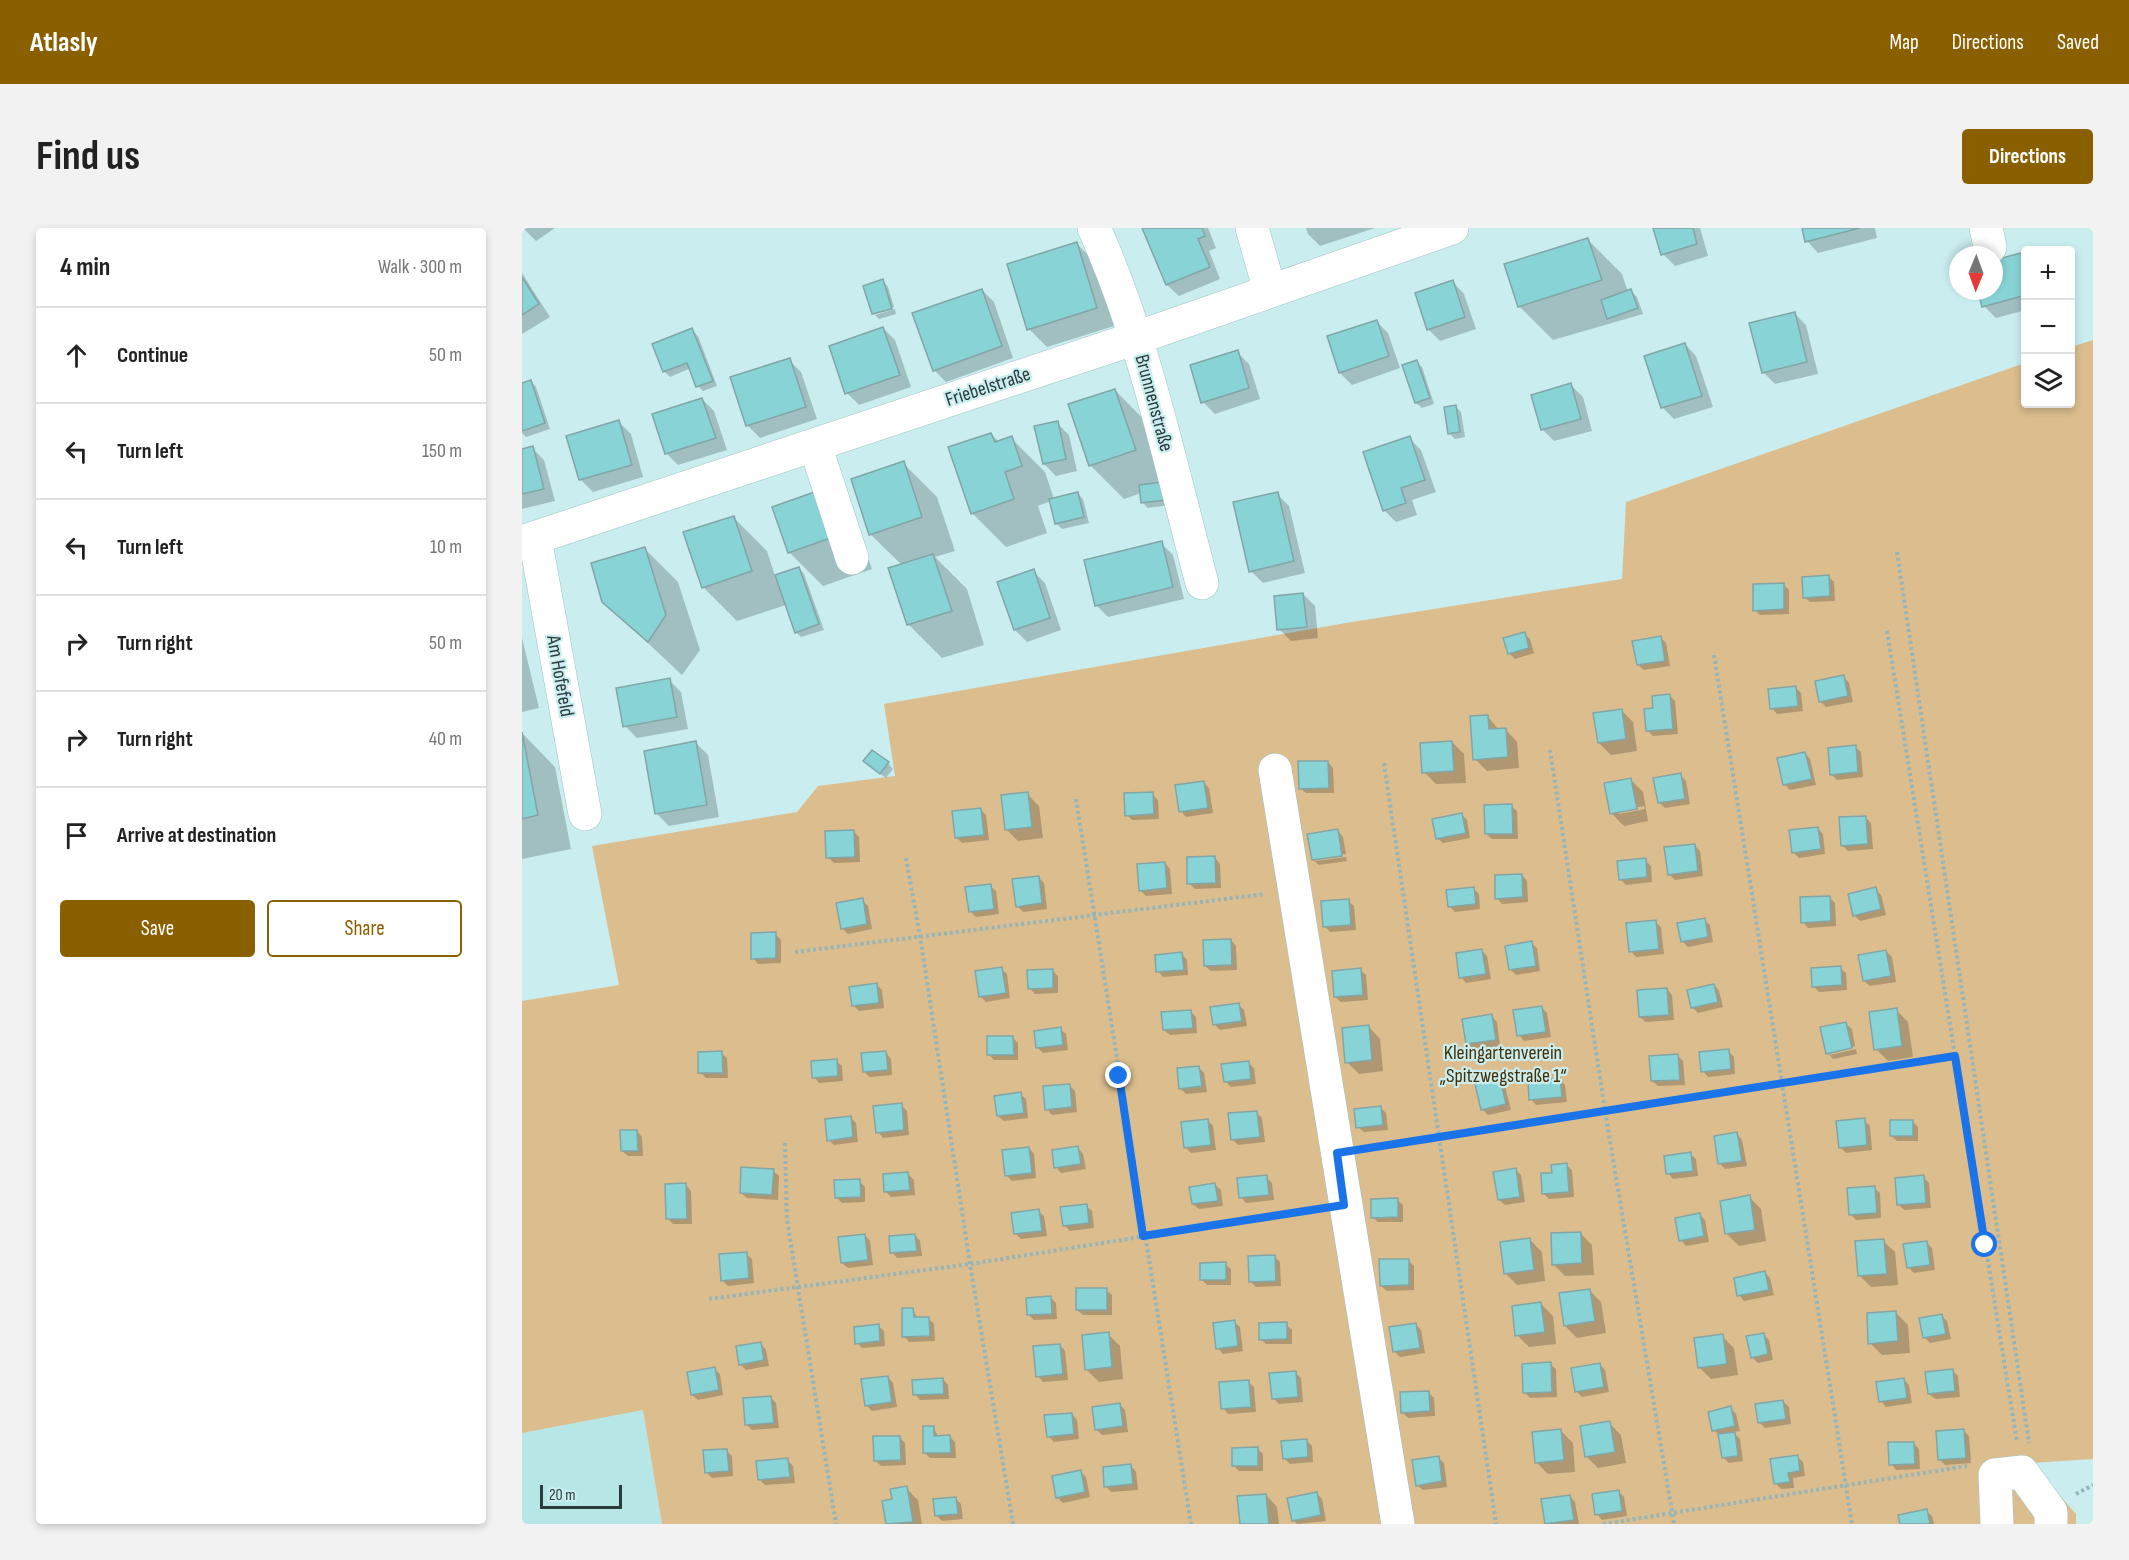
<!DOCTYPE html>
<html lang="en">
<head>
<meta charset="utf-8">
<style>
	:root { --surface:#fff; --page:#f2f2f2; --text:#222; --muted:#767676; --line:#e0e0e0; --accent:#895f00 }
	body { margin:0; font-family:"Sofia Sans Condensed",sans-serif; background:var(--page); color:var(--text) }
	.controls { position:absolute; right:18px; top:18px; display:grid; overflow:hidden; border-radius:6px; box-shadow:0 3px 9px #0003 }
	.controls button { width:54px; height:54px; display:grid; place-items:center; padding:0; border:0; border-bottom:2px solid var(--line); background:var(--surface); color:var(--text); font:30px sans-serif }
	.compass { position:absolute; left:1427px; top:18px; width:54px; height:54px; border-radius:50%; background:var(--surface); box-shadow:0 3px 9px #0003; rotate:181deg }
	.scale { position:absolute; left:18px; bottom:15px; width:82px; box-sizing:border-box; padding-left:6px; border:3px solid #2c3b3b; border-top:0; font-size:16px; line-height:21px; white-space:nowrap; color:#2c3b3b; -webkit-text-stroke:4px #caeef0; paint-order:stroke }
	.stop { position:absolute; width:18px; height:18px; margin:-14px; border:4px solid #1a73e8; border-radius:50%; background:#fff }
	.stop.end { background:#1a73e8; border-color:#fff; box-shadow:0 2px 6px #0008 }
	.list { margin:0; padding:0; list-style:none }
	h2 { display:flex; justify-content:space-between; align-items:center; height:78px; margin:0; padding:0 24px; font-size:26px }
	h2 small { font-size:20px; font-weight:400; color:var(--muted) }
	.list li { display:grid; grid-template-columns:39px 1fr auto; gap:18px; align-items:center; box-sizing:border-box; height:96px; padding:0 24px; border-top:2px solid var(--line) }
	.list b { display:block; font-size:22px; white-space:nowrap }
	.list em { font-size:20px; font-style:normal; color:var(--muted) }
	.actions { display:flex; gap:12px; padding:18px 24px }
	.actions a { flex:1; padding:14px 0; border:2px solid var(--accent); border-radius:6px; text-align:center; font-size:21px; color:var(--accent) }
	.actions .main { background:var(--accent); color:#fff }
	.icon { flex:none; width:33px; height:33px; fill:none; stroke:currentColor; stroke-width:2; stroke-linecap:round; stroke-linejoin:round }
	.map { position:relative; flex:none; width:1571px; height:1296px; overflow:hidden; border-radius:6px }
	header { display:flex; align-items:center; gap:36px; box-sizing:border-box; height:84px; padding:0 30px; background:var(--accent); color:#fff }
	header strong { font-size:28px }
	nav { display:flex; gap:33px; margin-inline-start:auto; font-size:21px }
	.intro { display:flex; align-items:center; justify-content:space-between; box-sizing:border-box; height:144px; padding:0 36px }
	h1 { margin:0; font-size:42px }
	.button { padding:15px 27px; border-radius:6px; background:var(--accent); color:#fff; font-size:21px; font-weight:700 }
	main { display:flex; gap:36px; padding:0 36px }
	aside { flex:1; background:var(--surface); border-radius:6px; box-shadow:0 3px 9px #0003 }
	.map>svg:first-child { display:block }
	.built { fill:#b7e6e7 }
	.green { fill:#dbbd8e }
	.shadow { fill:#0003; fill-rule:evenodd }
	.building { fill:#88d3d6; stroke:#82a5a6; stroke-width:1.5 }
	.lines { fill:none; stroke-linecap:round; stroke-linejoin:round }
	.minor-casing { stroke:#9ec2c3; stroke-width:34 }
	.path { stroke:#97b5b6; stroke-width:4; stroke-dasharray:3 3; stroke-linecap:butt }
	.minor { stroke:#fff; stroke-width:33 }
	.route { stroke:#1a73e8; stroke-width:8 }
	.labels { text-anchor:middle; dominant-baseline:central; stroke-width:4.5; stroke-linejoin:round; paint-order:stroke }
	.street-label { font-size:20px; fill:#2c3b3b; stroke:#caeef0 }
	.park-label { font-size:20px; fill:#453006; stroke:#caeef0 }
</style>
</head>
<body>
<header>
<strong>Atlasly</strong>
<nav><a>Map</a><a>Directions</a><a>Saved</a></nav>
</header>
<div class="intro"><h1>Find us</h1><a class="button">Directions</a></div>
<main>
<aside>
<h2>4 min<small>Walk · 300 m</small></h2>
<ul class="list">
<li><svg class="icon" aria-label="ahead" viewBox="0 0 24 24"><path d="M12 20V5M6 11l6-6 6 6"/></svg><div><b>Continue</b></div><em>50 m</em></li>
<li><svg class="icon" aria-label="left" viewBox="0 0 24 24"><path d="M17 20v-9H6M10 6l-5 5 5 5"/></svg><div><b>Turn left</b></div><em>150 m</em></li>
<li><svg class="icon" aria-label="left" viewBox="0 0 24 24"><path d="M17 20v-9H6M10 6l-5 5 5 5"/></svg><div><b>Turn left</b></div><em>10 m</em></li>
<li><svg class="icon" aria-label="right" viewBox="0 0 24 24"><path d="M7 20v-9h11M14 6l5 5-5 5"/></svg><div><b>Turn right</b></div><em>50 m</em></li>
<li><svg class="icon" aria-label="right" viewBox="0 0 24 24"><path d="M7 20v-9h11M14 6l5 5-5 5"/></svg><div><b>Turn right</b></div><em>40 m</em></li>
<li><svg class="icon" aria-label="arrive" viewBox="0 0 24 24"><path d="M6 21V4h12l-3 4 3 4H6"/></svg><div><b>Arrive at destination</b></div></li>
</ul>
<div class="actions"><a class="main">Save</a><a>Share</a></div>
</aside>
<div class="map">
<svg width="1571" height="1296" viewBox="0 0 1571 1296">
	<rect width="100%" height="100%" fill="#caeef0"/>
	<path class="built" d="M121,1182L140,1296H0V1205Z"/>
	<path class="green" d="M1571,112V1231L1509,1235L1554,1286V1296H140L121,1182L0,1205V773L97,757L70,618L275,584L296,558L373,548L362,476L824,395L1100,351L1104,274L1503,135L1504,176H1548L1549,119Z"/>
	<g class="shadow">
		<path d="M1,0H33L14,13Z"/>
		<path d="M622,0H686L694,20L687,23L698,51L657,68L645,57Z"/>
		<path d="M784,0H853L798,18L786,6Z"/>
		<path d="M1133,0H1178L1186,28L1153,38L1141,26Z"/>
		<path d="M1281,0H1353L1355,10L1296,25L1285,13Z"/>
		<path d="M1066,12L1100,46L1106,64L1109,63L1115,69L1121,86L1031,112L997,78Z"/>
		<path d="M554,15L572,33L592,98L525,119L507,101Z"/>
		<path d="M1498,26L1504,32V82L1474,90L1462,78L1458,63H1472V33Z"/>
		<path d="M0,45L28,89L0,106Z"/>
		<path d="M361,53L366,59L372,79L353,84V87L343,59Z"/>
		<path d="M931,54L942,66L954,101L918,113L906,101Z"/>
		<path d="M460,62L472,74L491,130L424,154L412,142Z"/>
		<path d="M373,81L374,86L357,91L353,87Z"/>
		<path d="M1272,85L1284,97L1296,146L1253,156L1241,144Z"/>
		<path d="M854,93L866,105L878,140L830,157L818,145L806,109Z"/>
		<path d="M361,100L373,112L389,159L337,177L325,165Z"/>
		<path d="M170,102L176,108L195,158L181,163L176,158L169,140L148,149L142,143Z"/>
		<path d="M1163,116L1174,128L1191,179L1152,191L1140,179Z"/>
		<path d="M715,124L727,136L738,171L693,186L681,174Z"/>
		<path d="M267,132L279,144L295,191L238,210L226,198L210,150Z"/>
		<path d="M894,134L900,139L912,176L900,180L894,175Z"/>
		<path d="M9,153L14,159L28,201L4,209L0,205V156Z"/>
		<path d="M1049,157L1061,169L1070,203L1032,213L1020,201Z"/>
		<path d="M593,162L626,196L648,277L626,280L620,274L619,265L602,271L568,237Z"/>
		<path d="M180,171L192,183L205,222L156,237L144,225Z"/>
		<path d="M934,179L939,184L943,209L933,211L927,205Z"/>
		<path d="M97,194L109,206L121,249L71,264L59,252L46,209Z"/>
		<path d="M535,195L547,207L555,243L534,248L522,236L514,200Z"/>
		<path d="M469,206L477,214L489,210L523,244L532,271L556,266L561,271L567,295L540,301L534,295L529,273L516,278L525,305L484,319L450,285Z"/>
		<path d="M887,210L899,222L914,264L890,272L895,287L874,294L862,282Z"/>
		<path d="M10,220L22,232L33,273L0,281V223Z"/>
		<path d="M381,235L415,269L433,323L413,329L445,361L462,417L420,430L386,396L380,337L348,306Z"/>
		<path d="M755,266L767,278L783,345L741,355L729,343Z"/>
		<path d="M211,289L245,323L253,348L277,340L282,346L302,402L279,409L274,404L264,377L215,393L181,359Z"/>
		<path d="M334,297L350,341L301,358L267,324Z"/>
		<path d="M639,315L651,327L662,371L586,389L574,377Z"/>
		<path d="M122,320L156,354L178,422L160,447L81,373Z"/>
		<path d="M511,343L523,355L539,402L505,414L493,402L477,355Z"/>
		<path d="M1307,349L1312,354L1313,373L1288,374L1282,369Z"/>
		<path d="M1261,356L1267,362V386L1238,387L1233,382Z"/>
		<path d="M781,366L793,378L796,410L769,413L757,401Z"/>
		<path d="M1002,406L1008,411L1012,425L993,431L987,425Z"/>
		<path d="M1138,409L1144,415L1148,438L1122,442L1116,437Z"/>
		<path d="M0,410L17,480L0,484Z"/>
		<path d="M1322,449L1327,455L1331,474L1304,479L1298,473Z"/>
		<path d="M147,452L159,464L166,501L115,510L103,498Z"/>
		<path d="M1273,459L1279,465L1281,483L1255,486L1250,480Z"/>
		<path d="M1148,468L1153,473L1156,506L1131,508L1126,503L1133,482Z"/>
		<path d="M1099,482L1111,494L1115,523L1089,527L1077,515Z"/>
		<path d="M965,488L977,502H984L995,514L997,540L965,543L953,531Z"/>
		<path d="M0,505L33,539L49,621L0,631Z"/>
		<path d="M930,514L942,526L944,555L914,556L902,544Z"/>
		<path d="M174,515L186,527L197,589L147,598L135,586Z"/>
		<path d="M1333,519L1339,524L1341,549L1315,552L1309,546Z"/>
		<path d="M1283,525L1288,531L1294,557L1268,562L1263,557L1257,531Z"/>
		<path d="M806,534L811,540L812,565H784L778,560Z"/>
		<path d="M366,535L371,541L364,550L349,539Z"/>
		<path d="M1158,547L1164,553L1168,576L1143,580L1137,574Z"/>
		<path d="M1109,552L1121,564L1126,593L1102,598L1090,586ZM1122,578L1123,581L1097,586V583Z"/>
		<path d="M681,554L687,560L691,585L664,589L659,583Z"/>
		<path d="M505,566L517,578L521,610L496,613L484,601Z"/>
		<path d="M630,566L636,572L637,591L610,592L605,587Z"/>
		<path d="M989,578L995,583L996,611H970L964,606Z"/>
		<path d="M459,582L464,587L467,612L440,615L434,609Z"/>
		<path d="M939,586L945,592L948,610L921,615L915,610Z"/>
		<path d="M1343,589L1349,595L1351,621L1326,623L1320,617Z"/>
		<path d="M1295,600L1301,606L1303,626L1277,630L1271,624Z"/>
		<path d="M816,603L821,609L824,626L793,630V633L824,629L825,633L797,637L791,632Z"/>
		<path d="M332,604L337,609L338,634L312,635L306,629Z"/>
		<path d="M1172,617L1178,623L1181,648L1153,652L1147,646Z"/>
		<path d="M693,630L698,636L699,660L673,661L667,655Z"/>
		<path d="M1123,632L1129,638L1130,654L1104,657L1098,651Z"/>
		<path d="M643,635L648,641L650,666L624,668L618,662Z"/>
		<path d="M1000,647L1005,653L1006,674L980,676L975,670Z"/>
		<path d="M516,649L522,655L525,681L501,684L495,678Z"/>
		<path d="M468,658L474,663L477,686L454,689L448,683Z"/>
		<path d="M951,660L957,666L958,681L933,684L927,678Z"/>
		<path d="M1353,661L1359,667L1364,687L1338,693L1332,687Z"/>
		<path d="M1308,670L1313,675L1314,698L1286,700L1281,694Z"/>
		<path d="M340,672L346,678L350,701L326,706L320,700Z"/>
		<path d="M826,673L832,678L834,702L808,704L803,699Z"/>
		<path d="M1182,692L1188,697L1191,714L1166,719L1160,713Z"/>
		<path d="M1133,694L1139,699L1142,726L1114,729L1109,723Z"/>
		<path d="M253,706L259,712V735L236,736L231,730Z"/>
		<path d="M709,712L714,718L715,742L689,743L683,738Z"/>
		<path d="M1009,715L1015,720L1018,743L994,747L988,741Z"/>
		<path d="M960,723L965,728L969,751L944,755L939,749Z"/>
		<path d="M1364,723L1370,729L1374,754L1348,758L1342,753Z"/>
		<path d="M660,726L665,732L666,747L641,749L636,743Z"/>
		<path d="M1318,740L1324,745L1325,762L1297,764L1291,758Z"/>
		<path d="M479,741L485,746L488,770L464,774L458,768Z"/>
		<path d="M530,742L536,748V765L513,766L507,760Z"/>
		<path d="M838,742L844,747L846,772L819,774L813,769Z"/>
		<path d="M355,757L360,762L362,780L337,783L331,777Z"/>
		<path d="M1192,757L1197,763L1201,779L1176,785L1170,779Z"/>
		<path d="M1145,761L1150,767L1152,792L1124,794L1118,789Z"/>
		<path d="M717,777L722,782L725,798L698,802L692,796Z"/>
		<path d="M1020,780L1025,785L1029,809L1002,813L997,807Z"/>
		<path d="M1374,782L1386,794L1391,829L1366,833L1354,821Z"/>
		<path d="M669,784L674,789L675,805L648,807L642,802Z"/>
		<path d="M969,788L975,794L978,818L951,821L945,816Z"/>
		<path d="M1324,796L1330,801L1333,818L1308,824V827L1334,821L1335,826L1311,831L1306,825Z"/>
		<path d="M847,799L858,811L861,843L837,846L825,834Z"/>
		<path d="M538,801L544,806L546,822L521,825L516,820Z"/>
		<path d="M490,809L496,815V832H472L467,827Z"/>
		<path d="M1206,823L1212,829L1213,846L1186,849L1181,843Z"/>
		<path d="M199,825L205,830L206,850H184L178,844Z"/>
		<path d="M364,825L369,831L370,847L348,849L342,844Z"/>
		<path d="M1156,828L1161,833L1163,857L1136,858L1130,853Z"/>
		<path d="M314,833L320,838L321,853L297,855L292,849Z"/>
		<path d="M726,835L732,840L734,856L709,859L703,853Z"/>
		<path d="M677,840L682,845L685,864L664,866L659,861Z"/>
		<path d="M1038,851L1043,857L1045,874L1014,877L1009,871Z"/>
		<path d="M978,852L983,858L989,882L966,887L960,881Z"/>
		<path d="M548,858L553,863L555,884L530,887L525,881Z"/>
		<path d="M498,866L504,871L506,890L482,893L476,888Z"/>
		<path d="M379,877L385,883L387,907L361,910L356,904Z"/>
		<path d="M858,879L864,885L866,902L842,904L836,899Z"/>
		<path d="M734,884L740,890L743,914L716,917L711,912Z"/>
		<path d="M328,889L334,895L336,914L312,917L307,912Z"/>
		<path d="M1342,892L1348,898L1350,922L1324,925L1318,919Z"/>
		<path d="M686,893L691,898L694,922L669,925L663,919Z"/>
		<path d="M1390,893L1396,899V913H1375L1369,908Z"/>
		<path d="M115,903L120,909L121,928H106L100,923Z"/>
		<path d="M1215,906L1220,912L1225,938L1203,941L1198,936Z"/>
		<path d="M507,920L512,926L514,950L490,953L484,947Z"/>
		<path d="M556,920L561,926L564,941L539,945L534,939Z"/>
		<path d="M1168,926L1174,931L1176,948L1151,951L1146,945Z"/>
		<path d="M1044,937L1050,942L1052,969L1027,971L1022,966L1032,946Z"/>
		<path d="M993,941L999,947L1003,974L983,977L977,972Z"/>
		<path d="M251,943L257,948L256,972L225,970L219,965Z"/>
		<path d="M386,946L392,952L393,967L369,969L363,963Z"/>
		<path d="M744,949L750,955L752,972L724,975L719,969Z"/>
		<path d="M1401,949L1407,955L1409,980L1382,982L1377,977Z"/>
		<path d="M337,953L343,959V974L320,975L314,969Z"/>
		<path d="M164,957L169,963L170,996H151L145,990Z"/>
		<path d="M693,957L699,962L701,978L677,981L671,976Z"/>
		<path d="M1352,960L1358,965L1359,990L1334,992L1329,987Z"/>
		<path d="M1227,969L1239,981L1244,1013L1217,1018L1205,1006Z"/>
		<path d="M875,972L881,977V994H856L850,989Z"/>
		<path d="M564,978L570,983L572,1000L548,1003L542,997Z"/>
		<path d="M516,983L522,988L525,1008L499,1011L494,1006Z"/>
		<path d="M1178,987L1183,992L1187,1014L1164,1018L1159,1012Z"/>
		<path d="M1058,1005L1070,1017L1072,1047L1043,1048L1031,1036Z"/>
		<path d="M343,1007L348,1013L351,1037L326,1040L320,1035Z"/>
		<path d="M393,1007L398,1013L400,1028L375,1030L370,1024Z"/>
		<path d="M1008,1012L1020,1024L1023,1053L995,1057L983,1045Z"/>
		<path d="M1361,1013L1373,1024L1376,1057L1349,1059L1337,1047Z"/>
		<path d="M1404,1014L1410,1020L1413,1042L1392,1045L1386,1039Z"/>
		<path d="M224,1026L230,1031L232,1055L206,1058L200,1052Z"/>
		<path d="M753,1029L758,1034L759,1058L734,1059L728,1053Z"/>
		<path d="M886,1032L892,1038V1062L865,1063L859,1058Z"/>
		<path d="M703,1036L709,1041V1057H685L680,1052Z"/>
		<path d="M1243,1045L1248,1050L1252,1067L1222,1073L1217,1067Z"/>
		<path d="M584,1062L590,1067V1087H561L555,1082Z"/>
		<path d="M1067,1062L1079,1074L1084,1105L1055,1110L1043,1098Z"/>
		<path d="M529,1070L534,1075L535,1091L512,1092L506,1086Z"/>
		<path d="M1019,1076L1031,1088L1034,1116L1007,1119L995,1107Z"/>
		<path d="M391,1082L396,1091H407L412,1096L413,1113L387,1114L382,1108Z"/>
		<path d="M1374,1085L1386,1097L1388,1125L1360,1127L1348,1115Z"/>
		<path d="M1420,1088L1425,1093L1429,1111L1408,1115L1402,1109Z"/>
		<path d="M712,1094L718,1099L721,1123L701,1126L696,1120Z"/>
		<path d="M764,1096L770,1102V1116H744L739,1111Z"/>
		<path d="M893,1096L899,1102L903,1125L878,1129L872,1123Z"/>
		<path d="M356,1098L362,1103L363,1118L340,1120L335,1115Z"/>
		<path d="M586,1106L598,1118L601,1151L577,1154L565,1142Z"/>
		<path d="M1241,1106L1247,1112L1251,1132L1236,1135L1230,1129Z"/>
		<path d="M1200,1108L1212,1120L1216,1147L1189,1151L1177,1139Z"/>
		<path d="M239,1116L244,1122L247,1138L224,1142L218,1136Z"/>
		<path d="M538,1117L543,1123L546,1152L521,1154L516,1148Z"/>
		<path d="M1028,1136L1034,1141L1035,1169L1008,1170L1003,1165Z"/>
		<path d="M1078,1137L1083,1142L1087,1164L1060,1169L1054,1163Z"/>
		<path d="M192,1141L198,1146L201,1167L176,1172L170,1167Z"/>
		<path d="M1431,1143L1436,1148L1438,1169L1413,1171L1407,1166Z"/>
		<path d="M773,1145L779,1150L781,1174L757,1176L751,1170Z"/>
		<path d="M366,1149L371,1155L375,1179L350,1183L344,1177Z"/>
		<path d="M421,1151L426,1157L427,1171L398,1172L393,1166Z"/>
		<path d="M1381,1151L1387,1157L1390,1175L1364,1179L1359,1173Z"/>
		<path d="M726,1154L732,1159L734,1184L706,1186L701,1180Z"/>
		<path d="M906,1164L912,1170L913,1188L886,1190L881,1185Z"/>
		<path d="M249,1170L254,1175L257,1200L230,1202L224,1196Z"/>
		<path d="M1261,1173L1267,1179L1269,1196L1243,1200L1237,1194Z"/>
		<path d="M598,1177L603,1182L606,1204L580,1207L574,1201Z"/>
		<path d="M1209,1180L1214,1186L1218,1203L1211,1204L1218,1211L1221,1233L1207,1235L1201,1229L1198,1208L1192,1202Z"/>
		<path d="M550,1186L555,1192L557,1211L532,1214L526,1208Z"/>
		<path d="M1087,1195L1099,1207L1104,1235L1076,1240L1064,1228Z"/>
		<path d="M411,1200L417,1209L427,1208L433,1214L434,1230H408L403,1225Z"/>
		<path d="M1441,1202L1447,1208L1449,1235L1423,1237L1417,1231Z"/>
		<path d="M1039,1203L1051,1215L1053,1244L1026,1246L1014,1234Z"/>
		<path d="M377,1209L383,1215L384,1237L359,1238L353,1232Z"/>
		<path d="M784,1212L790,1218L791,1234L768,1236L762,1230Z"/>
		<path d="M1391,1215L1397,1221L1398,1241L1374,1242L1369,1236Z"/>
		<path d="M735,1220L741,1226V1243H717L712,1238Z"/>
		<path d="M204,1222L210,1228L211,1248L190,1250L184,1244Z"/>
		<path d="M1275,1229L1281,1234L1283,1248L1271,1250L1272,1260L1259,1261L1254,1256Z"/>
		<path d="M916,1230L922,1235L925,1259L901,1262L895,1257Z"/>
		<path d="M265,1232L271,1238L273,1255L243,1257L237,1251Z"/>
		<path d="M609,1238L614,1244L616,1262L589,1264L584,1258Z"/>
		<path d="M558,1243L564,1249L568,1269L541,1275L535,1269Z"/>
		<path d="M384,1260L396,1272L400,1296H365L362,1274L372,1272Z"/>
		<path d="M1096,1263L1102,1269L1105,1288L1080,1292L1075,1286Z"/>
		<path d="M794,1265L800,1271L804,1293L775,1296L771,1292Z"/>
		<path d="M744,1267L755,1279L757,1296H719Z"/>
		<path d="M1048,1268L1053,1274L1057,1296H1025Z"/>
		<path d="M434,1271L439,1276L441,1291L420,1293L414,1287Z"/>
		<path d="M1404,1283L1410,1288L1412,1296H1380Z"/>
	</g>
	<g class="building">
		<path d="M620,0H680L683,8L676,11L688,39L644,57Z"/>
		<path d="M1131,0H1171L1175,16L1139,27Z"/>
		<path d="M1280,0H1338L1283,14Z"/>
		<path d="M1066,10L1080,52L996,79L982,36Z"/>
		<path d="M555,14L575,80L505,102L485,36Z"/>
		<path d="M1499,25L1504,43V67L1460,79L1456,63H1472V32Z"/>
		<path d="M0,49L17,76L0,87Z"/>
		<path d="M361,51L370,81L350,86L341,58Z"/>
		<path d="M931,52L943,89L905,102L893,65Z"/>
		<path d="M460,61L480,118L411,143L390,85Z"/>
		<path d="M1109,61L1116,80L1085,91L1079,72Z"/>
		<path d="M1273,84L1285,134L1240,145L1227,95Z"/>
		<path d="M855,92L867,128L817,145L805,108Z"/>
		<path d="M361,99L378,147L323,166L307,118Z"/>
		<path d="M170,100L191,153L174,159L165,135L141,144L130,116Z"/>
		<path d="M1163,115L1180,168L1139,180L1122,128Z"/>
		<path d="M716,122L727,160L679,175L668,137Z"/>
		<path d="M268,130L284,179L224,198L208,149Z"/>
		<path d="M895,132L908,170L893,175L880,137Z"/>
		<path d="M9,152L23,195L0,203V155Z"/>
		<path d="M1049,155L1059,191L1019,202L1009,167Z"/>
		<path d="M593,161L614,222L567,238L546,176Z"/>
		<path d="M180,170L194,210L143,226L130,186Z"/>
		<path d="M934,177L938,204L926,206L922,179Z"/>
		<path d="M97,192L110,237L57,252L44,208Z"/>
		<path d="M536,193L544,231L521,236L512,198Z"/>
		<path d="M469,205L473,214L490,208L500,238L483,244L492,271L449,286L426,219Z"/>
		<path d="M888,208L903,252L879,260L884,275L861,283L841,224Z"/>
		<path d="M11,218L22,261L0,266V221Z"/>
		<path d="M382,233L400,289L347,307L329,251Z"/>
		<path d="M641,254L643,272L619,275L617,257Z"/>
		<path d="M301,261L317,307L266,325L250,279Z"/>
		<path d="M556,264L562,289L533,296L527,271Z"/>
		<path d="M756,264L772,333L727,344L711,274Z"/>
		<path d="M212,288L230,343L180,360L161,304Z"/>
		<path d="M640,313L651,359L573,378L562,332Z"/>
		<path d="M123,319L144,387L126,414L80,374L69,335Z"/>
		<path d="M411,326L430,383L385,397L366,340Z"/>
		<path d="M277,339L297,396L273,405L253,347Z"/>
		<path d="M512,341L528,390L492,402L475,354Z"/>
		<path d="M1307,347L1308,368L1281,370L1280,349Z"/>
		<path d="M1262,355V381L1231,383V356Z"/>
		<path d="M781,365L785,399L755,402L752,368Z"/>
		<path d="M1003,404L1007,420L986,426L981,410Z"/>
		<path d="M1139,408L1143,433L1115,437L1110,413Z"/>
		<path d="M1322,447L1326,468L1297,474L1293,453Z"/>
		<path d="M148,450L155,489L101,499L94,460Z"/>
		<path d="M1274,458L1276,478L1248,481L1246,461Z"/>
		<path d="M1148,466L1151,501L1124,503L1122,481L1131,480L1130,468Z"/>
		<path d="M1100,481L1104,511L1076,515L1071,485Z"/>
		<path d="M966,487L967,501L984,500L986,529L951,532L948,488Z"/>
		<path d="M0,504L16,587L0,591Z"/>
		<path d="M174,513L185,577L133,586L122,523Z"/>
		<path d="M930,513L932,543L900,545L898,515Z"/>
		<path d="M1334,517L1336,544L1308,547L1306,520Z"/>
		<path d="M350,522L367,534L358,546L341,533Z"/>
		<path d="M1283,524L1290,551L1261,557L1255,530Z"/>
		<path d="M776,533H806L807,560L777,561Z"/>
		<path d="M1159,545L1163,571L1136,575L1131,550Z"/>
		<path d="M1109,550L1115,581L1088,586L1082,555Z"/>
		<path d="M682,553L686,580L657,584L653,557Z"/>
		<path d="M506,564L510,599L483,602L479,567Z"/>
		<path d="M631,564L632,586L603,588L602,565Z"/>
		<path d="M990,576L991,606H963L962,577Z"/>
		<path d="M459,580L462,607L433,610L430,583Z"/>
		<path d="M940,585L944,605L914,611L910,591Z"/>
		<path d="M1344,588L1346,616L1319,618L1317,589Z"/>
		<path d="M1296,599L1299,621L1270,625L1267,602Z"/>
		<path d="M816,601L820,628L790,632L785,606Z"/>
		<path d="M332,602L333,629L304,630L303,603Z"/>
		<path d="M1173,616L1176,643L1146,647L1142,619Z"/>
		<path d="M693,628L694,655L665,656V629Z"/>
		<path d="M1124,630L1125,649L1097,652L1095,633Z"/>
		<path d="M643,634L645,660L617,663L615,636Z"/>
		<path d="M1000,646L1001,669L973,671V647Z"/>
		<path d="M517,648L520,675L494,679L490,651Z"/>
		<path d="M469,656L472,681L447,684L443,659Z"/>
		<path d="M952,659L954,676L926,679L924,662Z"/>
		<path d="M1354,659L1359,681L1331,688L1326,666Z"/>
		<path d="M1308,668L1309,693L1279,695L1278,669Z"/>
		<path d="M341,670L345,696L319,701L314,675Z"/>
		<path d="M827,671L829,697L801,699L799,673Z"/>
		<path d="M1183,690L1186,709L1159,714L1155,695Z"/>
		<path d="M1134,692L1137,721L1107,724L1104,695Z"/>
		<path d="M254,704V730L229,731V705Z"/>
		<path d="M709,711L710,737L682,738L681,712Z"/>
		<path d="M1010,713L1014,738L987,742L983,718Z"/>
		<path d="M960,721L964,746L937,750L934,725Z"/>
		<path d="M1364,722L1369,748L1341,753L1336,727Z"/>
		<path d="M660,724L662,742L634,744L633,727Z"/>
		<path d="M1319,738L1320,757L1290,759L1289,740Z"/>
		<path d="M480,739L484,765L457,769L453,743Z"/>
		<path d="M839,740L841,767L812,769L810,743Z"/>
		<path d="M531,741V760L506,761L505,742Z"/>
		<path d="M355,755L357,775L330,778L327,759Z"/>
		<path d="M1192,756L1196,774L1169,780L1165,762Z"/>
		<path d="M1145,760L1147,787L1117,789L1115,762Z"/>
		<path d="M717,775L720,793L691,797L688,779Z"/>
		<path d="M1020,778L1024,804L995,808L991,782Z"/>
		<path d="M1375,780L1380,818L1352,822L1347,784Z"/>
		<path d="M669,782L671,800L641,802L639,784Z"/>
		<path d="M970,786L974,812L944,816L940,791Z"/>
		<path d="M1324,794L1330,820L1304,826L1298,799Z"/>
		<path d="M847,797L850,832L823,835L820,800Z"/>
		<path d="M539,799L541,817L514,820L512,803Z"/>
		<path d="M465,808H491L492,827H465Z"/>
		<path d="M1207,821L1209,841L1179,844L1177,824Z"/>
		<path d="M200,823L201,845H176V824Z"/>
		<path d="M364,823L366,842L341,844L339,825Z"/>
		<path d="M1156,826L1158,852L1129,853L1127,828Z"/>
		<path d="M315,831L316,848L290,850L289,833Z"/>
		<path d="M727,833L729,851L702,854L699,836Z"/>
		<path d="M677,838L680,858L657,861L655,840Z"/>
		<path d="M978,850L984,876L959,882L953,856Z"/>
		<path d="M1038,850L1040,869L1007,872L1006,853Z"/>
		<path d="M548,856L550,879L523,882L521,858Z"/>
		<path d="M499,864L502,885L475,888L472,868Z"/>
		<path d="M380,875L382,902L354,905L351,878Z"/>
		<path d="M859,878L861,897L834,900L832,881Z"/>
		<path d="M735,883L738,909L709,912L706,885Z"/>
		<path d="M329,888L331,909L305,913L303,891Z"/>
		<path d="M1343,890L1345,917L1317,920L1314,893Z"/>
		<path d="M686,891L689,917L662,920L659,894Z"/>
		<rect x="1368" y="892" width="23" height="16"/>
		<path d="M98,902H115L116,923H99Z"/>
		<path d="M1215,904L1220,933L1196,936L1192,908Z"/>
		<path d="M556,918L559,936L532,940L530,922Z"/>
		<path d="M507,919L510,945L483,948L480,922Z"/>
		<path d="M1169,924L1171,943L1144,946L1142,928Z"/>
		<path d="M1045,935L1047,964L1020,966L1019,945H1030L1029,937Z"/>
		<path d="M219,939L252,941L250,967L218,965Z"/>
		<path d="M994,940L998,969L976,972L971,944Z"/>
		<path d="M386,944L388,962L362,964L361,946Z"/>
		<path d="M745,947L747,967L717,970L715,950Z"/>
		<path d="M1402,947L1404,975L1375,977L1373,950Z"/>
		<path d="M338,951L339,969L313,970L312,952Z"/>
		<path d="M164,955L165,991H144L143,956Z"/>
		<path d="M693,955L696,973L670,976L667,959Z"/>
		<path d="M1353,958L1355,985L1327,987L1325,960Z"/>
		<path d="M1228,967L1233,1002L1203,1006L1198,973Z"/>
		<path d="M876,970V989L849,990V971Z"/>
		<path d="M565,976L567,995L541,998L538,979Z"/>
		<path d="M517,981L520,1003L492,1006L489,985Z"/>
		<path d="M1178,985L1182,1008L1157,1013L1153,990Z"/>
		<path d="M1059,1004L1060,1035L1030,1037L1029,1005Z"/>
		<path d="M343,1006L346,1032L319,1035L316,1009Z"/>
		<path d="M393,1006L395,1023L368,1025L367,1008Z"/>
		<path d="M1008,1010L1012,1042L982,1046L978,1014Z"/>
		<path d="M1362,1011L1365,1046L1336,1048L1333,1013Z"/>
		<path d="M1405,1013L1408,1037L1385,1040L1381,1016Z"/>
		<path d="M225,1024L227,1050L199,1053L197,1026Z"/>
		<path d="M753,1027L754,1053L727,1054L726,1028Z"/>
		<path d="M857,1031H887V1057L858,1058Z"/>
		<path d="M704,1034V1052H678V1035Z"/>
		<path d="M1243,1043L1247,1062L1215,1068L1212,1050Z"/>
		<rect x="554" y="1060" width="31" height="22"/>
		<path d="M1068,1061L1073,1093L1042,1098L1037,1065Z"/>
		<path d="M529,1068L530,1086L505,1087L504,1070Z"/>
		<path d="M1019,1074L1023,1104L993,1108L990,1078Z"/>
		<path d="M380,1080H391L392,1089H407L408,1108L380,1109Z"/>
		<path d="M1374,1083L1376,1113L1346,1116L1345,1085Z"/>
		<path d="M1420,1086L1424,1106L1401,1110L1397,1090Z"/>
		<path d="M713,1092L716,1118L694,1121L691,1095Z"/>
		<path d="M765,1094V1111L737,1112V1095Z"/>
		<path d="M894,1095L898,1120L871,1124L867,1099Z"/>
		<path d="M357,1096L358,1113L333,1116L332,1099Z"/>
		<path d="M587,1104L590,1139L563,1142L560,1107Z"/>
		<path d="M1242,1105L1246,1126L1229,1130L1224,1108Z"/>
		<path d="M1201,1106L1205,1136L1176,1140L1172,1110Z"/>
		<path d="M239,1114L242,1132L217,1137L214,1118Z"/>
		<path d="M538,1116L541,1146L514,1149L511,1118Z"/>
		<path d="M1029,1134L1030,1164L1001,1165L1000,1136Z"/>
		<path d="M1078,1135L1082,1159L1053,1164L1049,1140Z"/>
		<path d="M193,1139L197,1162L169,1167L165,1144Z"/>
		<path d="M1431,1141L1433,1163L1406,1166L1403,1144Z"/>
		<path d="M774,1143L776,1169L750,1171L747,1145Z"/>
		<path d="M366,1148L370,1174L343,1178L339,1151Z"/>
		<path d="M421,1150L422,1166L391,1167L390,1152Z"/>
		<path d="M1382,1150L1385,1170L1357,1174L1354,1154Z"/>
		<path d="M727,1152L729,1179L699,1181L697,1154Z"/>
		<path d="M907,1163L908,1183L879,1185L878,1164Z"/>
		<path d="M249,1168L252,1195L223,1197L221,1170Z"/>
		<path d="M1261,1172L1264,1191L1236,1195L1233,1176Z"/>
		<path d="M598,1175L601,1198L573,1202L570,1179Z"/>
		<path d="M1209,1178L1213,1198L1190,1203L1186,1184Z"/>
		<path d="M550,1185L552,1206L525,1209L522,1187Z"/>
		<path d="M1088,1193L1093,1224L1063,1229L1058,1198Z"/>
		<path d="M401,1198H412V1208L428,1207L429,1225H401Z"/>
		<path d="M1039,1201L1042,1232L1013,1235L1010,1204Z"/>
		<path d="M1442,1201L1444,1230L1416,1232L1414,1203Z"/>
		<path d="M1213,1204L1216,1228L1200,1230L1196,1206Z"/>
		<path d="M351,1208H378L379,1232L352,1233Z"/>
		<path d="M785,1211L786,1229L761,1231L759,1213Z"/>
		<path d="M1366,1214H1392L1393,1236L1367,1237Z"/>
		<path d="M736,1219V1238H710V1220Z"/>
		<path d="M205,1221L207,1243L183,1245L181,1222Z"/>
		<path d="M1276,1227L1278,1243L1266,1245L1268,1254L1252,1256L1248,1231Z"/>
		<path d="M917,1228L920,1253L894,1258L890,1232Z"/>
		<path d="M266,1230L268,1249L236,1252L234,1233Z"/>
		<path d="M609,1236L611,1256L582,1259L581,1239Z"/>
		<path d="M559,1242L563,1264L534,1270L530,1248Z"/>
		<path d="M385,1258L391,1294L364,1296L360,1273L370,1271L368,1261Z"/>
		<path d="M1097,1262L1100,1283L1073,1287L1070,1266Z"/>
		<path d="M795,1264L799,1287L770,1293L765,1270Z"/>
		<path d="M744,1266L747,1296H718L715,1268Z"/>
		<path d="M1048,1267L1052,1292L1023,1296L1019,1271Z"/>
		<path d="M434,1269L436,1286L413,1288L411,1271Z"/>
		<path d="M1405,1281L1408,1296H1378L1376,1287Z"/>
	</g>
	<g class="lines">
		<g class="minor-casing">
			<g id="minor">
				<path d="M572,0C623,113 648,236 680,355"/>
				<path d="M730,0L748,63"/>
				<path d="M1464,0L1468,19"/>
				<path d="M293,217L330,330"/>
				<path d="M13,310L63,586"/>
				<path d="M0,314L614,110L930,0"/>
				<path d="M753,542L876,1296"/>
				<path d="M1475,1296L1473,1247L1500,1244L1529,1284V1296"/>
			</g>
		</g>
		<g class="path">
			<path d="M1375,324L1507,1215"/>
			<path d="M1365,403L1495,1214"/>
			<path d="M1192,427L1330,1296"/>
			<path d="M1028,522L1083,883L1152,1296"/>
			<path d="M862,535L974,1296"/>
			<path d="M554,571L669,1296"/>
			<path d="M384,630L398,708L448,1036L491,1296"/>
			<path d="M273,724L743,666"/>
			<path d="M263,915L265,992L314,1296"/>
			<path d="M844,920L1433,828"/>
			<path d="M187,1071L448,1036L795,981"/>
			<path d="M1554,1266L1571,1257"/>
			<path d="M1081,1296L1445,1238"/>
		</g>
		<use href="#minor" class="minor"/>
	</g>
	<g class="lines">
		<path class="route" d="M597,848L621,1008L822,977L815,925L1433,828L1463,1017"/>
	</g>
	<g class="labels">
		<g class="street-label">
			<text transform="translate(466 159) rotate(-18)">Friebelstraße</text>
			<text transform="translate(632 175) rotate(75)">Brunnenstraße</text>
			<text transform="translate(38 448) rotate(80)">Am Hofefeld</text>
		</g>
		<g class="park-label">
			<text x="981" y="825">Kleingartenverein<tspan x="981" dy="23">„Spitzwegstraße 1“</tspan></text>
		</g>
	</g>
</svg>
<div class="controls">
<button>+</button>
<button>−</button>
<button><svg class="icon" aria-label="layers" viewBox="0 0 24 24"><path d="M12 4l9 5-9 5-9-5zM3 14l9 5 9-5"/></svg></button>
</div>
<svg class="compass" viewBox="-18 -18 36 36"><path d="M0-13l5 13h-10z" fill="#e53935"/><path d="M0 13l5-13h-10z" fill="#767676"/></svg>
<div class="scale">20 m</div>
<div class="stop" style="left:1463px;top:1017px"></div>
<div class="stop end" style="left:597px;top:848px"></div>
</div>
</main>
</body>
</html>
